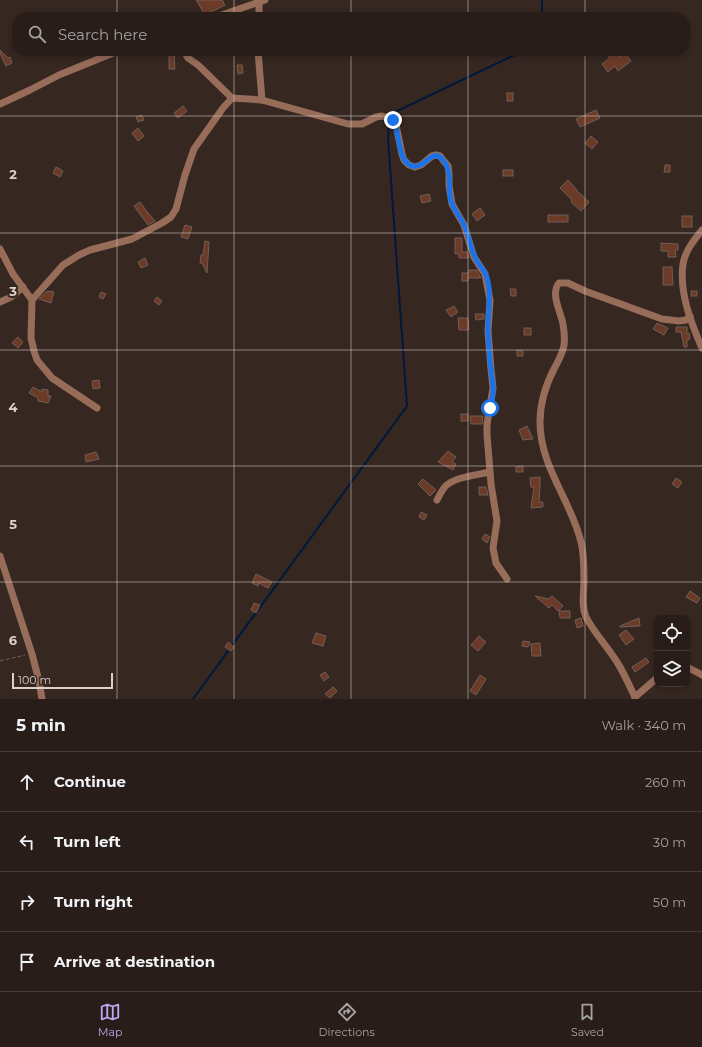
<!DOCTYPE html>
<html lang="en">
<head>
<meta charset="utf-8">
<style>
	:root { --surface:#281d19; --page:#302622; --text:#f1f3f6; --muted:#a5a2a2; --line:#443b38; --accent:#bea9f4 }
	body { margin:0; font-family:Montserrat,sans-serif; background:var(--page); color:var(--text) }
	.controls { position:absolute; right:12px; bottom:12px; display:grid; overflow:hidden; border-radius:8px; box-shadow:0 2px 6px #0003 }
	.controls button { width:36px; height:36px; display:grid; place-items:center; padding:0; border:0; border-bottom:1px solid var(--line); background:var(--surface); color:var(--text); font:20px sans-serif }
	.scale { position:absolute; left:12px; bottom:10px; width:101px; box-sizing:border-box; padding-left:4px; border:2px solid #dad0cc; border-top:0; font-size:11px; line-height:14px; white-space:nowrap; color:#dad0cc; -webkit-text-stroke:3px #362721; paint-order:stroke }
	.stop { position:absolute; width:12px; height:12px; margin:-9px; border:3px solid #1a73e8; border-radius:50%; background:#fff }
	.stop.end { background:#1a73e8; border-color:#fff; box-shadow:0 1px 4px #0008 }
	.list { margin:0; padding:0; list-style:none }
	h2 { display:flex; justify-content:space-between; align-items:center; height:52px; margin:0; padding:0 16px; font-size:17px }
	h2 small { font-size:13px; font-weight:400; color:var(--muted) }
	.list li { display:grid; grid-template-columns:26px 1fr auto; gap:12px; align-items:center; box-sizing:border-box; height:60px; padding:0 16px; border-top:1px solid var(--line) }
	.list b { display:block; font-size:15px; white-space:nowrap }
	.list em { font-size:13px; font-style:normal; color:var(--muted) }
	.icon { flex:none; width:22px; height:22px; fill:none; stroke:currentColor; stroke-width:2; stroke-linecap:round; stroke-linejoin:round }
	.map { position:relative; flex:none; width:702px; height:699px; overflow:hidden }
	.search { position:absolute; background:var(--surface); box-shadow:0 2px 6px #0003; left:12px; right:12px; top:12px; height:44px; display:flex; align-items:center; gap:10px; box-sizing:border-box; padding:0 14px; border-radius:16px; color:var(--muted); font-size:15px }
	.sheet { height:292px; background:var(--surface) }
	nav { display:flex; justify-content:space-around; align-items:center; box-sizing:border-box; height:56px; border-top:1px solid var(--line); background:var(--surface); font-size:11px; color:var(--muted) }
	nav a { display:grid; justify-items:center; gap:2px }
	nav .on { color:var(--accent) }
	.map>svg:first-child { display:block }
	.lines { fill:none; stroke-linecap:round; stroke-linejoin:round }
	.stream { stroke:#00183b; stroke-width:2 }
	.building { fill:#6c3b28; stroke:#705e58 }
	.path { stroke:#70635e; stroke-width:1; stroke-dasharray:4 2; stroke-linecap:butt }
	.minor { stroke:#976c59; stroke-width:7 }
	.route { stroke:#1a73e8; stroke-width:5 }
	.grid { fill:none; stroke:#dad0cc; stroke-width:1; stroke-opacity:0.55 }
	.grid-label { font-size:13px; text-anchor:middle; font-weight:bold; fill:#dad0cc; stroke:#362721; stroke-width:4; stroke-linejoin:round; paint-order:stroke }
</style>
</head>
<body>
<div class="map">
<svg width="702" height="699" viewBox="0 0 702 699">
	<rect width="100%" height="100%" fill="#362721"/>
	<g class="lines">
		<g class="stream">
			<path d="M542,0V17"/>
			<path d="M193,699L407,406L388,138L389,125L395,112L523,51"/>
		</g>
	</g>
	<g class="building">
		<path d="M196,0H222L225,5L205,15Z"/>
		<path d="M0,50L8,58L10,57L12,63L6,66L0,53Z"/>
		<path d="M169,51H176V56H174L175,69H169Z"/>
		<path d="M605,51H616L620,57L625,53L631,61L618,71L615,66L608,72L602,64L610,58Z"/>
		<path d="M237,65H242L243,73L238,74Z"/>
		<rect x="507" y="93" width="6" height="8"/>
		<path d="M183,106L187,111L178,118L174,113Z"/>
		<path d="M596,110L600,118L580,127L576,119Z"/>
		<path d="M142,115L144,120L138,122L136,117Z"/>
		<path d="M138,128L144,136L138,141L132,133Z"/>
		<path d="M591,136L598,142L592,149L585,143Z"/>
		<path d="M665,165H670V172H664Z"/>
		<path d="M56,167L63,171L60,177L53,173Z"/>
		<rect x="503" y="170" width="10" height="6"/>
		<path d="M568,180L577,190H576L589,202L581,211L571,202L572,200L560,188Z"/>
		<path d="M429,194L431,201L422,203L420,196Z"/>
		<path d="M140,202L148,213L155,221L148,225L142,217L134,206Z"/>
		<path d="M480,208L485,215L477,221L472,214Z"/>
		<rect x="548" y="215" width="20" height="7"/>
		<rect x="682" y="216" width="10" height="11"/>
		<path d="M185,225L192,227L188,239L181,237Z"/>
		<path d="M455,238H462V252H467L469,258H459V254H455Z"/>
		<path d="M205,241L209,242L207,273L202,263H200L201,255H203Z"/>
		<path d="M661,243L678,244V250H675L676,257H668V251H661Z"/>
		<path d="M145,258L148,265L141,268L138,262Z"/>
		<path d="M663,267H672L673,285H663Z"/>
		<path d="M469,270H477L481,278H468V281H462V273H469Z"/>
		<path d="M510,289H516V296H511Z"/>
		<path d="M47,291L54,292L51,303L39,299Z"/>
		<rect x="691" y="291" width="6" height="5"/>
		<path d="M101,292L106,294L103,299L99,297Z"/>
		<path d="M157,297L162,301L159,305L154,301Z"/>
		<path d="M454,306L458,312L451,317L446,310Z"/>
		<path d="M475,314H484V319L476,320Z"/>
		<path d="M458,318H468L469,330H459Z"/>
		<path d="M657,323L668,328L664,335L653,329Z"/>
		<path d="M676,327H687V334L689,333L690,339L687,340V347H684L681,332H676Z"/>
		<rect x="524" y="328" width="7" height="7"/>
		<path d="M18,337L23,342L18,348L12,343Z"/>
		<path d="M517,350L523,351V356H517Z"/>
		<path d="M99,380L100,388L93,389L92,381Z"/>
		<path d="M33,387L42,392V389L48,390V396H51L48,403L38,401V398L29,393Z"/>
		<rect x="461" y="414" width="7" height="7"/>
		<path d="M470,416H483L482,424H471Z"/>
		<path d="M527,426L533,439L523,440L519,430Z"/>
		<path d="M448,451L456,457L452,462L456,464L453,470L438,462Z"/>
		<path d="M96,452L99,459L86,462L85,455Z"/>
		<path d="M523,466V472H516V467Z"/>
		<path d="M540,477V487L539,502H543V507L531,508L534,487H531L530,478Z"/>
		<path d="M676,478L682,482L678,488L672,484Z"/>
		<path d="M423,479L436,490L430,496L418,484Z"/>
		<path d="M479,487H486L488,495H479Z"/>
		<path d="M421,512L427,515L424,520L419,517Z"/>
		<path d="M485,534L490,537L487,543L482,539Z"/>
		<path d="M256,574L272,582L268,588L259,583L258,586L252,583Z"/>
		<path d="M690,591L700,598L697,603L686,597Z"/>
		<path d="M535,596L549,599L552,596L563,606L558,611L552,605L549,608Z"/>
		<path d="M254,603L260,605L256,613L251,610Z"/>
		<path d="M559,611H570V618H560Z"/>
		<path d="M581,618L583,626L577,628L575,620Z"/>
		<path d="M639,618L640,626L620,627V626Z"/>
		<path d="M626,630L634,639L626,645L619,635Z"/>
		<path d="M316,633L326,636L323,646L312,643Z"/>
		<path d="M479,636L486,642L478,651L471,645Z"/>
		<path d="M523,641L530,642L528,647L522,646Z"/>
		<path d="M228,642L234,647L231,651L225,647Z"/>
		<path d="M540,643L541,656H532L531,644Z"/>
		<path d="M646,658L649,662L635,672L632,667Z"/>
		<path d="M325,672L329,677L324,681L320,675Z"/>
		<path d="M480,675L486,679L476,695L470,691Z"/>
		<path d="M333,687L337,691L330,698L325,694Z"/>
	</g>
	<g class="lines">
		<path class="path" d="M0,661L25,655"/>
		<g class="minor">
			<path d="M216,17L265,0"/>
			<path d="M259,17V2"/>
			<path d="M184,51L188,58L198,65L232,98L262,100L348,124H362L376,117L382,116L389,118L393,120L396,125L402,154L404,160L409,165L415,167L421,165L432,156L436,155L440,156L443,160L448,166L449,173V185L452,204L464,225L474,257L485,274L490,300L488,331L491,369L493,388L487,424V435L491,484L497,521L493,548L496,563L507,579"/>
			<path d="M258,51L262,100"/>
			<path d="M0,104L30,90L59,75L118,51"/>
			<path d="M702,230C694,240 685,251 683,264C679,292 691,323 702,348"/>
			<path d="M0,249L13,274L32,300L31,338L34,351L37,360L52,378L97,408"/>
			<path d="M32,300L63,265L79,255L90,250L132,239L162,223L171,217L176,209L185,175L194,149L223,108L232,98"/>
			<path d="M0,302L11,297L23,287"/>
			<path d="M437,500C439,496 441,492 444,488C452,477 477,475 490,472"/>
			<path d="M0,556L32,654L39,681L42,699"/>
			<path d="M687,667L702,675"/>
			<path d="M635,697L657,678"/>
			<path d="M635,699V697C629,685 624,673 617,662C608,647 594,633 586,617C581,605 584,593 584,581C584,568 584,554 581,542C571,500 540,467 540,422C540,403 546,384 555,367C559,359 563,353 564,345C565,338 564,330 563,324C561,313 550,293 559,283H568L585,291L662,319L679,321L686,320L690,316"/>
		</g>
	</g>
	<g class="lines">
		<path class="route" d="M393,120C401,133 396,160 412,166C425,170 432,146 443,160C454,173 446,190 452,204C455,211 461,218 464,225C469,235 470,247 475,257C477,263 483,268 486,275C493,293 487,314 488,332C489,344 489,357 491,369C491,375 493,381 493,387C494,394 492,401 490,408"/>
	</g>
	<path class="grid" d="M117,0V17M234,0V17M351,0V17M468,0V17M585,0V17M117,51V699M234,51V699M351,51V699M468,51V699M585,51V699M0,116H702M0,233H702M0,350H702M0,466H702M0,582H702"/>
	<g class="grid-label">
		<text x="13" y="179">2</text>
		<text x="13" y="296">3</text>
		<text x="13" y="412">4</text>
		<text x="13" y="529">5</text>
		<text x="13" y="645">6</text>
	</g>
</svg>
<div class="controls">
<button><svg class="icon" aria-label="locate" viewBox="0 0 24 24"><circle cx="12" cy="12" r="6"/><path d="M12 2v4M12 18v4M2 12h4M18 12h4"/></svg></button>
<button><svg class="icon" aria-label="layers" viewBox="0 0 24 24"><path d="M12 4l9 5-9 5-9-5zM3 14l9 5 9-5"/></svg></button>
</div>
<div class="scale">100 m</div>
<div class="stop" style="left:490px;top:408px"></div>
<div class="stop end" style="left:393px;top:120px"></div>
<div class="search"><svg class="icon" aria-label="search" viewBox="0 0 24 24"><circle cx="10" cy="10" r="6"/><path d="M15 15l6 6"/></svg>Search here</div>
</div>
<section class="sheet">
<h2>5 min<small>Walk · 340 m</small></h2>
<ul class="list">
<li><svg class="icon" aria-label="ahead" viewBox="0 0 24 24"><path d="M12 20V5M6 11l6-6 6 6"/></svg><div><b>Continue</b></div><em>260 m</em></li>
<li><svg class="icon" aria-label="left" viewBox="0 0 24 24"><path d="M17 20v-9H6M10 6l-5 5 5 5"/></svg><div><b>Turn left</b></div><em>30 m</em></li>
<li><svg class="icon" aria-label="right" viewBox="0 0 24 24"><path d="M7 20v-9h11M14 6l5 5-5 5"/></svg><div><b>Turn right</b></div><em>50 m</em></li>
<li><svg class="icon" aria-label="arrive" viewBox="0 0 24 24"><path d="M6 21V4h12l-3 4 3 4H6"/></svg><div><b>Arrive at destination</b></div></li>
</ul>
</section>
<nav>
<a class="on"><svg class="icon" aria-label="map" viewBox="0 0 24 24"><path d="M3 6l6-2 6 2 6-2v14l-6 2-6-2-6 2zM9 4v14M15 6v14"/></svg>Map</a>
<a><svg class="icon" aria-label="directions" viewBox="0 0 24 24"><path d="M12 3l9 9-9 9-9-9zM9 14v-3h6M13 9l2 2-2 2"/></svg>Directions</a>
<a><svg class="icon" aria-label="saved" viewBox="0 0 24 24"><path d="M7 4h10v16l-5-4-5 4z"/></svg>Saved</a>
</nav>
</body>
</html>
